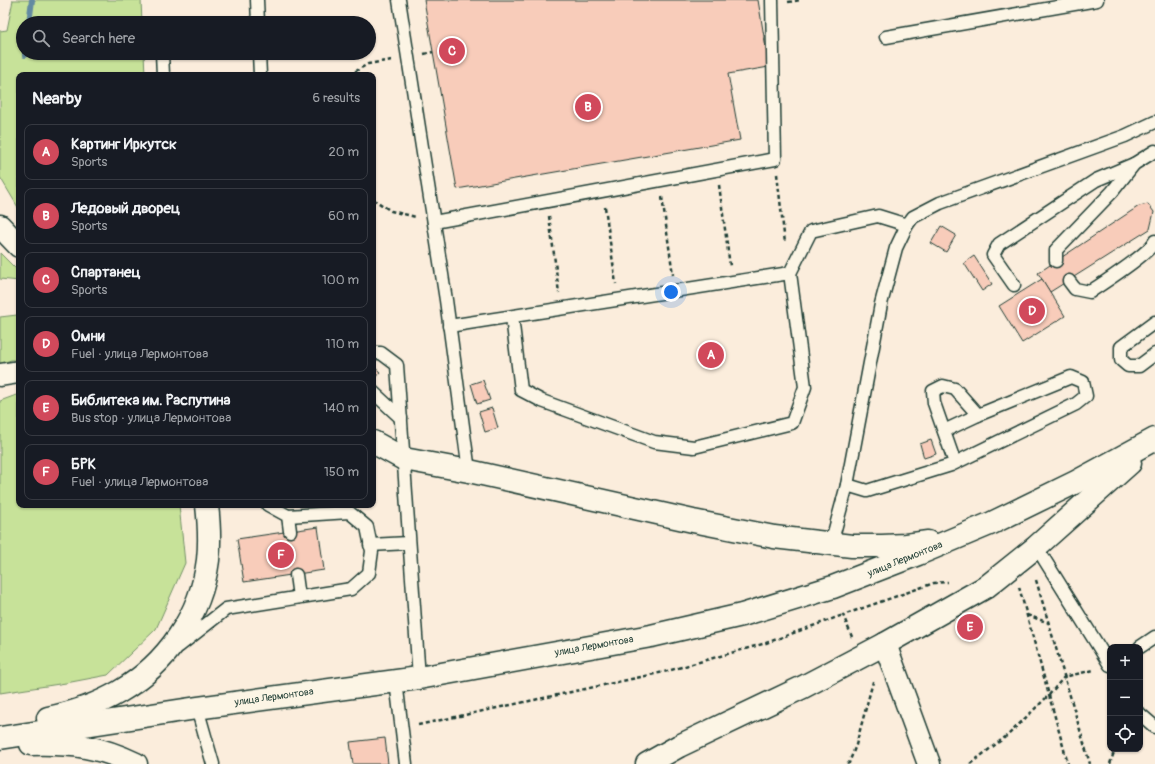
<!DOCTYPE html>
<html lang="en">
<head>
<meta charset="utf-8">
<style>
	:root { --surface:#171b24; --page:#242831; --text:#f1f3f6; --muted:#9ea1a6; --line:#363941; --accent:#d1495b }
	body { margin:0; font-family:Pangolin,sans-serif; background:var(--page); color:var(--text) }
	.controls { position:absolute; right:12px; bottom:12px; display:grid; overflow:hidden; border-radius:8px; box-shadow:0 1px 3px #0004 }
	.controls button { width:36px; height:36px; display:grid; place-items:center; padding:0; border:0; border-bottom:1px solid var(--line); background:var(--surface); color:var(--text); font:20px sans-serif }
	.you { position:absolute; left:671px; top:292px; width:14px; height:14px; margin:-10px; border:3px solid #fff; border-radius:50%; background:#1a73e8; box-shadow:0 0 0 6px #1a73e833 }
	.badge { display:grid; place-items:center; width:26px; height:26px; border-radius:50%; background:var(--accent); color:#fff; font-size:13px; font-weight:700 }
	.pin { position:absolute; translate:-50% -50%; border:2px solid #fff; box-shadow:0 1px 4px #0006 }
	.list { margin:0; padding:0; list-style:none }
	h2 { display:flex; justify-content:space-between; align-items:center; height:52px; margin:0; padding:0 16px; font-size:17px }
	h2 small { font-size:13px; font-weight:400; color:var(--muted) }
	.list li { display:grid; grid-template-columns:26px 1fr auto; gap:12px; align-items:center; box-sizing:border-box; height:56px; margin:0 8px 8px; padding:0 8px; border:1px solid var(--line); border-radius:8px }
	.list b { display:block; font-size:15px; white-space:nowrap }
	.list p { margin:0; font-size:13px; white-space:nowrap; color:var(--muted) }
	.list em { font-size:13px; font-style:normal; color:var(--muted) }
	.icon { flex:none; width:22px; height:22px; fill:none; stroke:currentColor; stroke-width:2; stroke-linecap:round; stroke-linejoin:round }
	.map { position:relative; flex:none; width:1155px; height:764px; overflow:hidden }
	.search { position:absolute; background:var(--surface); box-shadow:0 1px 3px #0004; left:16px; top:16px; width:360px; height:44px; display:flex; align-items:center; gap:10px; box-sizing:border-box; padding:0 14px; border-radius:22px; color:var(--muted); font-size:15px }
	.panel { position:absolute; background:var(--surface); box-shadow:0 1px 3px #0004; left:16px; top:72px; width:360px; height:436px; border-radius:8px }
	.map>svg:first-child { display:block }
	.green { fill:#c7e299; stroke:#739066 }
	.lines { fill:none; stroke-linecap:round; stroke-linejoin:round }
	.stream { stroke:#638aa1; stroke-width:6 }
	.building { fill:#f8ccba; stroke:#1f3d34 }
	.lane-casing { stroke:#1f3d34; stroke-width:15 }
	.street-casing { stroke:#1f3d34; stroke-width:25 }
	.secondary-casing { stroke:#1f3d34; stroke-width:25 }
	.path { stroke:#1f3d34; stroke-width:2.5; stroke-dasharray:4 3; stroke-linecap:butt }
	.lane { stroke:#fcf5e5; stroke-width:12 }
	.street { stroke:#fcf5e5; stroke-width:22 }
	.secondary { stroke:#fcf5e5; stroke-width:22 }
	.labels { text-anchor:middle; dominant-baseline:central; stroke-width:3; stroke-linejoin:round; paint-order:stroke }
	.street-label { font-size:10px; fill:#1f3d34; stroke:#fcf5e5 }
</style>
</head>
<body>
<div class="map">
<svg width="1155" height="764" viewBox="0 0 1155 764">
	<rect width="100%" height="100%" fill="#fbeddc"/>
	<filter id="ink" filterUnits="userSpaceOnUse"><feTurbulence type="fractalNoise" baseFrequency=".025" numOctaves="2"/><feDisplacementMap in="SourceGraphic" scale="8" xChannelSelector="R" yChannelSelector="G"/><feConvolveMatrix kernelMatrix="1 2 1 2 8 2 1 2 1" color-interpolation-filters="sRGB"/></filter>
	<g filter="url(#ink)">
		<g class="green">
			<path d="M13,0H141L142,23H23V53H144L145,75H19V209L0,177V31L7,30Z"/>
			<path d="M0,253L19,272V281L0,279Z"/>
			<path d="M17,315L19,316V360H11L0,364V317Z"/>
			<path d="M19,394V505H179L185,563L156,629L108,675L66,683L0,693V401Z"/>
		</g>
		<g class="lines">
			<g class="stream">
				<path d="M29,23L32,0"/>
				<path d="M25,55V53"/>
			</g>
		</g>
		<g class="building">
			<path d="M424,0H758L769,67L728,74L740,140L457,189Z"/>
			<path d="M1148,204L1154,212L1150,229L1050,292L1038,273L1139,206Z"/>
			<path d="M941,226L956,235L946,252L931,243Z"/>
			<path d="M974,256L992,284L982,291L964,263Z"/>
			<path d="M1042,279L1065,316L1022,343L999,306Z"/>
			<path d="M373,366L380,372L373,380Z"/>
			<path d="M483,380L490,400L477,404L471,384Z"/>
			<path d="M492,408L498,428L485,432L479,412Z"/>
			<path d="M931,440L936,454L924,458L920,444Z"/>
			<path d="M318,527L324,570L244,582L237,539Z"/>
			<path d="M385,738L388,764H353L350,742Z"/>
		</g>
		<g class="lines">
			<g class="lane-casing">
				<g id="lane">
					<path d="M257,0L258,23"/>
					<path d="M399,0L446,300L469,471"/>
					<path d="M886,37L1097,0"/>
					<path d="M162,53L163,75"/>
					<path d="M259,53L260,75"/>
					<path d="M434,222L775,159L772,0"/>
					<path d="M1056,261V250L1112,192L1134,164L1155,151"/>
					<path d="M1069,281L1075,289L1090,292C1103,283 1150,253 1155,241"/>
					<path d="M1014,285L993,255L999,244L1096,180L1134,164"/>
					<path d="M512,317L521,390L542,401L654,442L694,447L792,423L805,387L790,273"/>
					<path d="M1155,322L1121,347V360L1128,366H1139L1155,354"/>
					<path d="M449,326L790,273L811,231L878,216L907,225"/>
					<path d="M373,353H381L397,365L419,678"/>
					<path d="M373,392L401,418"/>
					<path d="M944,431L978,415"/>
					<path d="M847,485L867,491L951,465L1076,404L1086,396L1083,382L1071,377L978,415L955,389L943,386L933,391L934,403L955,463"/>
					<path d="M268,505L288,516L290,531"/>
					<path d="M831,544L847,485L881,304L896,248L907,225L913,217L940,203L1125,136L1155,122"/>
					<path d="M370,545L409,543"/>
					<path d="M1036,547L1044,559L1110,665"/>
					<path d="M296,575L299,597"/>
					<path d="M179,646L226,609L351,589L369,573L372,551L367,527L349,512L288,516"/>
					<path d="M1140,647L1155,637"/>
					<path d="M396,681L406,764"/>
					<path d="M197,708L213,764"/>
					<path d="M1140,714L1155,727"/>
				</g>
			</g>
			<g class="street-casing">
				<path id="street" d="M885,644L929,764"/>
			</g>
			<g class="secondary-casing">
				<g id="secondary">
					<path d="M0,226L19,246"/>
					<path d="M0,375L19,372"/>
					<path d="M373,442L404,459L469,471L693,521L774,537L852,546H882L906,545L928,542"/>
					<path d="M48,718C72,713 97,705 119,692C167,664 201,615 208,560C210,542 209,523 207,505"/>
					<path d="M0,738L197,708L419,678L651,636L742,615L833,587L918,554L992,523L1076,482L1155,439"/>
					<path d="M31,744C72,743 99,746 136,764"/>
					<path d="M647,764L679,746L803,687L885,644L986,587L1036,547L1130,463"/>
				</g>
			</g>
			<g class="path">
				<path d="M788,2L801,0"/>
				<path d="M424,54L433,52"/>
				<path d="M349,75L368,64L392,60"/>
				<path d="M777,174L785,243"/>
				<path d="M719,185L730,266"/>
				<path d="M662,197L673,275"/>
				<path d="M373,199L391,211L416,217"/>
				<path d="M605,207L616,284"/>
				<path d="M549,216L559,293"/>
				<path d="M1036,580L1090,764"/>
				<path d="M1019,587L1068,764"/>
				<path d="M1027,615L1049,623"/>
				<path d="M852,637L843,615L934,583L948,582"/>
				<path d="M418,725L664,672L766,643L843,615"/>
				<path d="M847,764L849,763L856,745L874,678"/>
				<path d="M970,764L1008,735L1049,695L1064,677L1094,670"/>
				<path d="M1110,764L1115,749"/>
			</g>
			<use href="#lane" class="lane"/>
			<use href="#street" class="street"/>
			<use href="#secondary" class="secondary"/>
		</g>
	</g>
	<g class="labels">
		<g class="street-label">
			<text transform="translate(905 559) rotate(-22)">улица Лермонтова</text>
			<text transform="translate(594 646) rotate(-10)">улица Лермонтова</text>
			<text transform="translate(274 697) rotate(-8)">улица Лермонтова</text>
		</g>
	</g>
</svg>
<div class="controls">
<button>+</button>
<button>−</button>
<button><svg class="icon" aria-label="locate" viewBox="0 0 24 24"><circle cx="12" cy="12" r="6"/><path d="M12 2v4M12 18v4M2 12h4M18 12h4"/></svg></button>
</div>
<div class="you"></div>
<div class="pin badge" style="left:711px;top:355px">A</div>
<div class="pin badge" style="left:588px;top:107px">B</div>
<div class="pin badge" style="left:452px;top:51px">C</div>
<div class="pin badge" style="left:1032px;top:311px">D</div>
<div class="pin badge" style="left:970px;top:627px">E</div>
<div class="pin badge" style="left:281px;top:555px">F</div>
<div class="search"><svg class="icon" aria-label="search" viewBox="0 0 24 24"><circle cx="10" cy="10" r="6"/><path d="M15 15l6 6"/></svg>Search here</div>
<section class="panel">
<h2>Nearby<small>6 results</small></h2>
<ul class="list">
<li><span class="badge">A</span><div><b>Картинг Иркутск</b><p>Sports</p></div><em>20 m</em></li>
<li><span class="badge">B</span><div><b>Ледовый дворец</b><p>Sports</p></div><em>60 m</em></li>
<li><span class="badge">C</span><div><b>Спартанец</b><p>Sports</p></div><em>100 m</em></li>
<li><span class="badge">D</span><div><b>Омни</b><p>Fuel · улица Лермонтова</p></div><em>110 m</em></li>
<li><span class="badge">E</span><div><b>Библитека им. Распутина</b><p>Bus stop · улица Лермонтова</p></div><em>140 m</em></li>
<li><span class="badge">F</span><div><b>БРК</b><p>Fuel · улица Лермонтова</p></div><em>150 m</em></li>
</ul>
</section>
</div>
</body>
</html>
